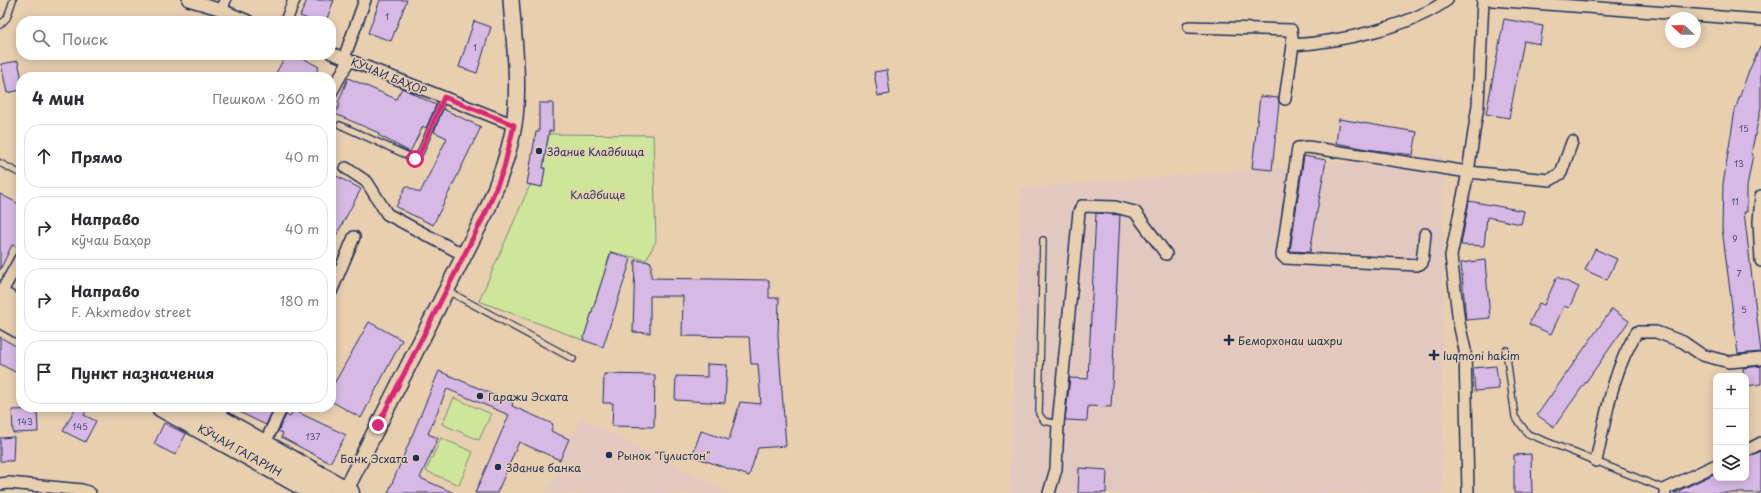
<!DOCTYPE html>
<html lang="ru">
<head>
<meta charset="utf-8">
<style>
	:root { --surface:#fff; --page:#f7f7f7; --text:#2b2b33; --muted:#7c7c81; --line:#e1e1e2 }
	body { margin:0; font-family:"Playpen Sans",sans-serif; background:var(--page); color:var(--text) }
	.controls { position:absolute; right:12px; bottom:12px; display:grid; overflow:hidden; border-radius:8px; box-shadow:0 2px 10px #0003 }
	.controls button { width:36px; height:36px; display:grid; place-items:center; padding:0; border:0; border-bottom:1px solid var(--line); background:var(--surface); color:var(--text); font:20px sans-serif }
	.compass { position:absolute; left:1665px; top:12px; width:36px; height:36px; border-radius:50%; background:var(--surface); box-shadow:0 2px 10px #0003; rotate:292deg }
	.stop { position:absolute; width:12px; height:12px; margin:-9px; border:3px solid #db2777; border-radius:50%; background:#fff }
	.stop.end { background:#db2777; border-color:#fff; box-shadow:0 1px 4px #0008 }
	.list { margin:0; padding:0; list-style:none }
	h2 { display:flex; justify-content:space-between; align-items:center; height:52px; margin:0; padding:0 16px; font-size:17px }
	h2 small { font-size:13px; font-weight:400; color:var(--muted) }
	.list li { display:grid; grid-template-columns:26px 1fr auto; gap:12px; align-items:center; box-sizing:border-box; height:64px; margin:0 8px 8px; padding:0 8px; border:1px solid var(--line); border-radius:16px }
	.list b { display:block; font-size:15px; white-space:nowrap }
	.list p { margin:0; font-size:13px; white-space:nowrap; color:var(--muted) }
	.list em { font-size:13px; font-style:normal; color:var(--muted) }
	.icon { flex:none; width:22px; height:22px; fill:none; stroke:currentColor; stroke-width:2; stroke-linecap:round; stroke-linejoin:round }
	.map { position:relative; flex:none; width:1761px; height:493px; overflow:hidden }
	.search { position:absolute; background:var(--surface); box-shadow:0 2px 10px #0003; left:16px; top:16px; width:320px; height:44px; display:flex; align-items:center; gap:10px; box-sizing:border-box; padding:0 14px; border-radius:16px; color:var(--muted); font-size:15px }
	.panel { position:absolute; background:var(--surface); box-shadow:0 2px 10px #0003; left:16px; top:72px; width:320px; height:340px; border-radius:16px }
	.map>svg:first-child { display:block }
	.built { fill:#e3c8c0 }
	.green { fill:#cfe59a; stroke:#758a7c }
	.building { fill:#d8b8e4; stroke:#1b2f5e }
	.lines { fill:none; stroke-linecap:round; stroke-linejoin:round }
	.lane-casing { stroke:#1b2f5e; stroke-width:8 }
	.street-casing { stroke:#1b2f5e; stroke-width:14 }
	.secondary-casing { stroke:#1b2f5e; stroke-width:18 }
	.highway-casing { stroke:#1b2f5e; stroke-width:23 }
	.lane { stroke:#e8cfb0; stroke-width:5.5 }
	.street { stroke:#e8cfb0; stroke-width:11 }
	.secondary { stroke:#e8cfb0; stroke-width:15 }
	.highway { stroke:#e8cfb0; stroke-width:20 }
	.route { stroke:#db2777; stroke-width:5 }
	.poi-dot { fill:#1b2f5e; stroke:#e8cfb0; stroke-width:1.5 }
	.labels { text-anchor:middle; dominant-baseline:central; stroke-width:3; stroke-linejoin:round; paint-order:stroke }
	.number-label { font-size:9px; fill:#4a5180 }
	.street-label { font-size:11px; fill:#1b2f5e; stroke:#e8cfb0 }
	.poi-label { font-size:11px; fill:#1b2f5e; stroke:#e8cfb0; text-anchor:start }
	.park-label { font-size:11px; fill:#2d4164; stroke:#e8cfb0 }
</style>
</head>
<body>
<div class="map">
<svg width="1761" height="493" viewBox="0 0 1761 493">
	<rect width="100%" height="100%" fill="#e8cfb0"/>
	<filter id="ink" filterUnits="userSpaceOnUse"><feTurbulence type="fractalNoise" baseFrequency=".025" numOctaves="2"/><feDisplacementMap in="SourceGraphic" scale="8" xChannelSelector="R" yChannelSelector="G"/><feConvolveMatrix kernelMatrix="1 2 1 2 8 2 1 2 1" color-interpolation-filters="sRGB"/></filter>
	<g filter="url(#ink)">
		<g class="built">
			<path d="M1444,155L1442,493H1009L1022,188Z"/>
			<path d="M581,418L729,493H546Z"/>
		</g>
		<g class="green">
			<path d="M549,134L653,135L656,241L646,260L611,252L583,340L479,301L530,185L542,187L545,169L543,168Z"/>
			<path d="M454,398L491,414L479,440L442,424Z"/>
			<path d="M441,438L473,452L459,485L426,471Z"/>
		</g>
		<g class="building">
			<path d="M307,0H334L326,21H313L300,16Z"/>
			<path d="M380,0H407L391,41L368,33Z"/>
			<path d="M1504,19L1543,26L1540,44L1524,41L1509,118L1486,114Z"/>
			<path d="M474,21L491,27L477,73L459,67Z"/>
			<path d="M1761,45V107L1751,154H1753L1747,187V212H1744L1761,352L1738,354L1722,228L1723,184L1735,110L1748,73Z"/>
			<path d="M286,55H297L319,67L313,77H283L276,73Z"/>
			<path d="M18,61L21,75V90L7,93L1,64Z"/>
			<path d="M887,70L890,94L878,96L874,72Z"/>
			<path d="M348,78L396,99L402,88L436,105L426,128L423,126L410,152L378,135L379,133L335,114L340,104L338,103Z"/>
			<path d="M1260,96L1278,98L1279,103L1272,170L1252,168Z"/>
			<path d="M539,103H553V131H549L543,168H545L542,187L527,184L536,132H539Z"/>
			<path d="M443,109L481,127L433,225L396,207L406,186L420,193L447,138L434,132Z"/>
			<path d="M1339,119L1417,132L1413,155L1367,149L1336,143Z"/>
			<path d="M1304,156L1326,160L1310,252L1290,251Z"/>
			<path d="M331,173L361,189L331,245Z"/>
			<path d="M0,194L21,205V249L12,245L0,270Z"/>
			<path d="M1469,201L1524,211L1521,224L1487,217L1484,246L1461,245Z"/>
			<path d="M1096,213L1120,215L1111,407L1088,406L1087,421L1065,420L1070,378L1088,379Z"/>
			<path d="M1595,249L1617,259L1607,280L1585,270Z"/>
			<path d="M611,252L631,259L603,347L583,340Z"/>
			<path d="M635,260L651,262V278L769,280V298H779L778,337L786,446L758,448L749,476L692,456L701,431L729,440L740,402L761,404L758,364H751L749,337L682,336L683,296H650V333L633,332Z"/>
			<path d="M1485,260L1490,318L1466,320L1461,263Z"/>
			<path d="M1557,277L1579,287L1569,308L1564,306L1551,334L1529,324L1539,303L1544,305Z"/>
			<path d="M1612,309L1629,321L1554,427L1537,415Z"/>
			<path d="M369,322L402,340L361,418L331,401V389Z"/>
			<path d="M0,337L21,349V375L0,364Z"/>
			<path d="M707,364L727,365L725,403L675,400L676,376L707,377Z"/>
			<path d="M1496,366L1499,389L1475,391L1473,368Z"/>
			<path d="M1761,366V384L1746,386V376H1744L1743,368Z"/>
			<path d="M439,371L513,403L512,406L553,424L551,431L569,439L560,460L519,442L497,493H475L509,415L447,389L428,434L438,438L420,478L454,493H388Z"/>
			<path d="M604,374L655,375L654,427L612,426L613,403H603Z"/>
			<path d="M76,407H88L84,415L96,421L85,442L63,431Z"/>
			<path d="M229,407H270L273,409L266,425Z"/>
			<path d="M37,409L38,432L13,433L12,410Z"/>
			<path d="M293,410L346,435L330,463L281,437L283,433L278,431L286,415L290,417Z"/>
			<path d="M164,423L186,434L175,455L154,444Z"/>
			<path d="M14,437L13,461H0V438Z"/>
			<path d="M1761,451V493H1674L1716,473V478H1746V458Z"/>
			<path d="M1531,454L1532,493H1514V455Z"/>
			<path d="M1079,468L1107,470L1106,493H1078Z"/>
		</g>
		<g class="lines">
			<g class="lane-casing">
				<g id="lane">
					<path d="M0,25L7,18L13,0"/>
					<path d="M340,125L415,159L420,153L444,97"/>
					<path d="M0,163L21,174"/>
					<path d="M1043,240L1039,414L1044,421L1058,424"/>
					<path d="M446,290L573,359"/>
					<path d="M1506,350L1515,417L1528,434L1665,489"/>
				</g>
			</g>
			<g class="street-casing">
				<g id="street">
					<path d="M188,0L222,10L248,21"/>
					<path d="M1492,0L1761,20"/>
					<path d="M222,10L225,0"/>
					<path d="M286,21L294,0"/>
					<path d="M1189,27L1291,30L1293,45"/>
					<path d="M331,53L514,125"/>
					<path d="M344,58L365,0"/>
					<path d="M331,93L349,60"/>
					<path d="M1285,99L1293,45C1338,42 1411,27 1447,0"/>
					<path d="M346,168L367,182L387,214L464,255"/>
					<path d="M1761,196L1759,222L1761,261"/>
					<path d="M1425,234L1422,263L1417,265L1285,258L1282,255L1298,148L1308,147L1468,172L1550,180L1561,173L1572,142"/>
					<path d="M331,292L354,237"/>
					<path d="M0,295L21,257"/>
					<path d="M264,445L282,407"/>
					<path d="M1746,451L1761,443"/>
					<path d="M1596,461C1606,417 1612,371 1637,332H1656L1683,342L1702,355L1729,362L1761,359"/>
					<path d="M0,484L9,483L82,490L90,493"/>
					<path d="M1049,493L1056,469L1058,424L1079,212L1082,206L1115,207L1135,212L1166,254"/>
					<path d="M1468,493L1465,350L1459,323L1451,256L1468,172L1478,105L1483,0"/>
					<path d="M1665,493V489L1716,465"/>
				</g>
			</g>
			<g class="secondary-casing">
				<path id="secondary" d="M344,493L487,210C498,182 509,155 514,125C520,85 514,41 511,0"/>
			</g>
			<g class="highway-casing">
				<g id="highway">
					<path d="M0,296L21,308"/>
					<path d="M0,317L21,329"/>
					<path d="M162,407L317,493"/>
					<path d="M197,407L349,493"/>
				</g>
			</g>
			<use href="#lane" class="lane"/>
			<use href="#street" class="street"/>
			<use href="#secondary" class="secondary"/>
			<use href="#highway" class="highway"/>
		</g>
	</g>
	<g class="lines" filter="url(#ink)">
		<path class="route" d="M378,425L487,210L504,168L514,125L444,97L420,153L415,159"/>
	</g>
	<g class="poi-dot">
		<circle cx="539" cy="151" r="4"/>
		<path d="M1227 334h4v4h4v4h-4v4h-4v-4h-4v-4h4z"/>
		<path d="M1432 349h4v4h4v4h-4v4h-4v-4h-4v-4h4z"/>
		<circle cx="480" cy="396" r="4"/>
		<circle cx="609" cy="455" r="4"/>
		<circle cx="416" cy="458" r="4"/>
		<circle cx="498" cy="467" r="4"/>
	</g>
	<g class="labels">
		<g class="number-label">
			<text x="387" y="16">1</text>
			<text x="475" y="47">1</text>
			<text x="1744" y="128">15</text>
			<text x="1739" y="163">13</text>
			<text x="1735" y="201">11</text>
			<text x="1735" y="238">9</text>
			<text x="1739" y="273">7</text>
			<text x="1744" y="309">5</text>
			<text x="25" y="421">143</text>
			<text x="80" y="426">145</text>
			<text x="313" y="436">137</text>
		</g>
		<g class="street-label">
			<text transform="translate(389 76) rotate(22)">КӮЧАИ БАҲОР</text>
			<text transform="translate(240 450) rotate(29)">КӮЧАИ ГАГАРИН</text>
		</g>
		<g class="poi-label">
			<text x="547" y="151">Здание Кладбища</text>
			<text x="1238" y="340">Беморхонаи шахри</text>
			<text x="1443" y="355">luqmoni hakim</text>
			<text x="488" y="396">Гаражи Эсхата</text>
			<text x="617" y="455">Рынок "Гулистон"</text>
			<text x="408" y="458" text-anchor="end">Банк Эсхата</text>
			<text x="506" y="467">Здание банка</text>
		</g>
		<g class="park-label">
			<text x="598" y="194">Кладбище</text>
		</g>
	</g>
</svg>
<div class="controls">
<button>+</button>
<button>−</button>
<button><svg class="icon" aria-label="layers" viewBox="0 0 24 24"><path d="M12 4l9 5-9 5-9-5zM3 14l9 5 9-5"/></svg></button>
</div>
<svg class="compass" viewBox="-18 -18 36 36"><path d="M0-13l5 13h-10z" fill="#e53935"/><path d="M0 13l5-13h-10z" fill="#7c7c81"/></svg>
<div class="stop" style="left:415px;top:159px"></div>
<div class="stop end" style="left:378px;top:425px"></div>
<div class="search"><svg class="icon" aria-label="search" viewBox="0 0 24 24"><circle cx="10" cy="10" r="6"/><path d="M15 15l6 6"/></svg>Поиск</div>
<section class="panel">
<h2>4 мин<small>Пешком · 260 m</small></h2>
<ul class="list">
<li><svg class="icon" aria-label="ahead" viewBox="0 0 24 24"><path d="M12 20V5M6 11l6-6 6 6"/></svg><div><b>Прямо</b></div><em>40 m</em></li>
<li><svg class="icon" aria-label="right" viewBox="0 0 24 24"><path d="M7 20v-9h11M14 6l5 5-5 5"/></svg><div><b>Направо</b><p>кӯчаи Баҳор</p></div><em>40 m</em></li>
<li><svg class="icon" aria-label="right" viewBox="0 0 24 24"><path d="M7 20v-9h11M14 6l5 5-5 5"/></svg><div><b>Направо</b><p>F. Akxmedov street</p></div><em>180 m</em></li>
<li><svg class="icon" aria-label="arrive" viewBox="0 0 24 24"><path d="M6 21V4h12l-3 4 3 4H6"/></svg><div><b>Пункт назначения</b></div></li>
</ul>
</section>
</div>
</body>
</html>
